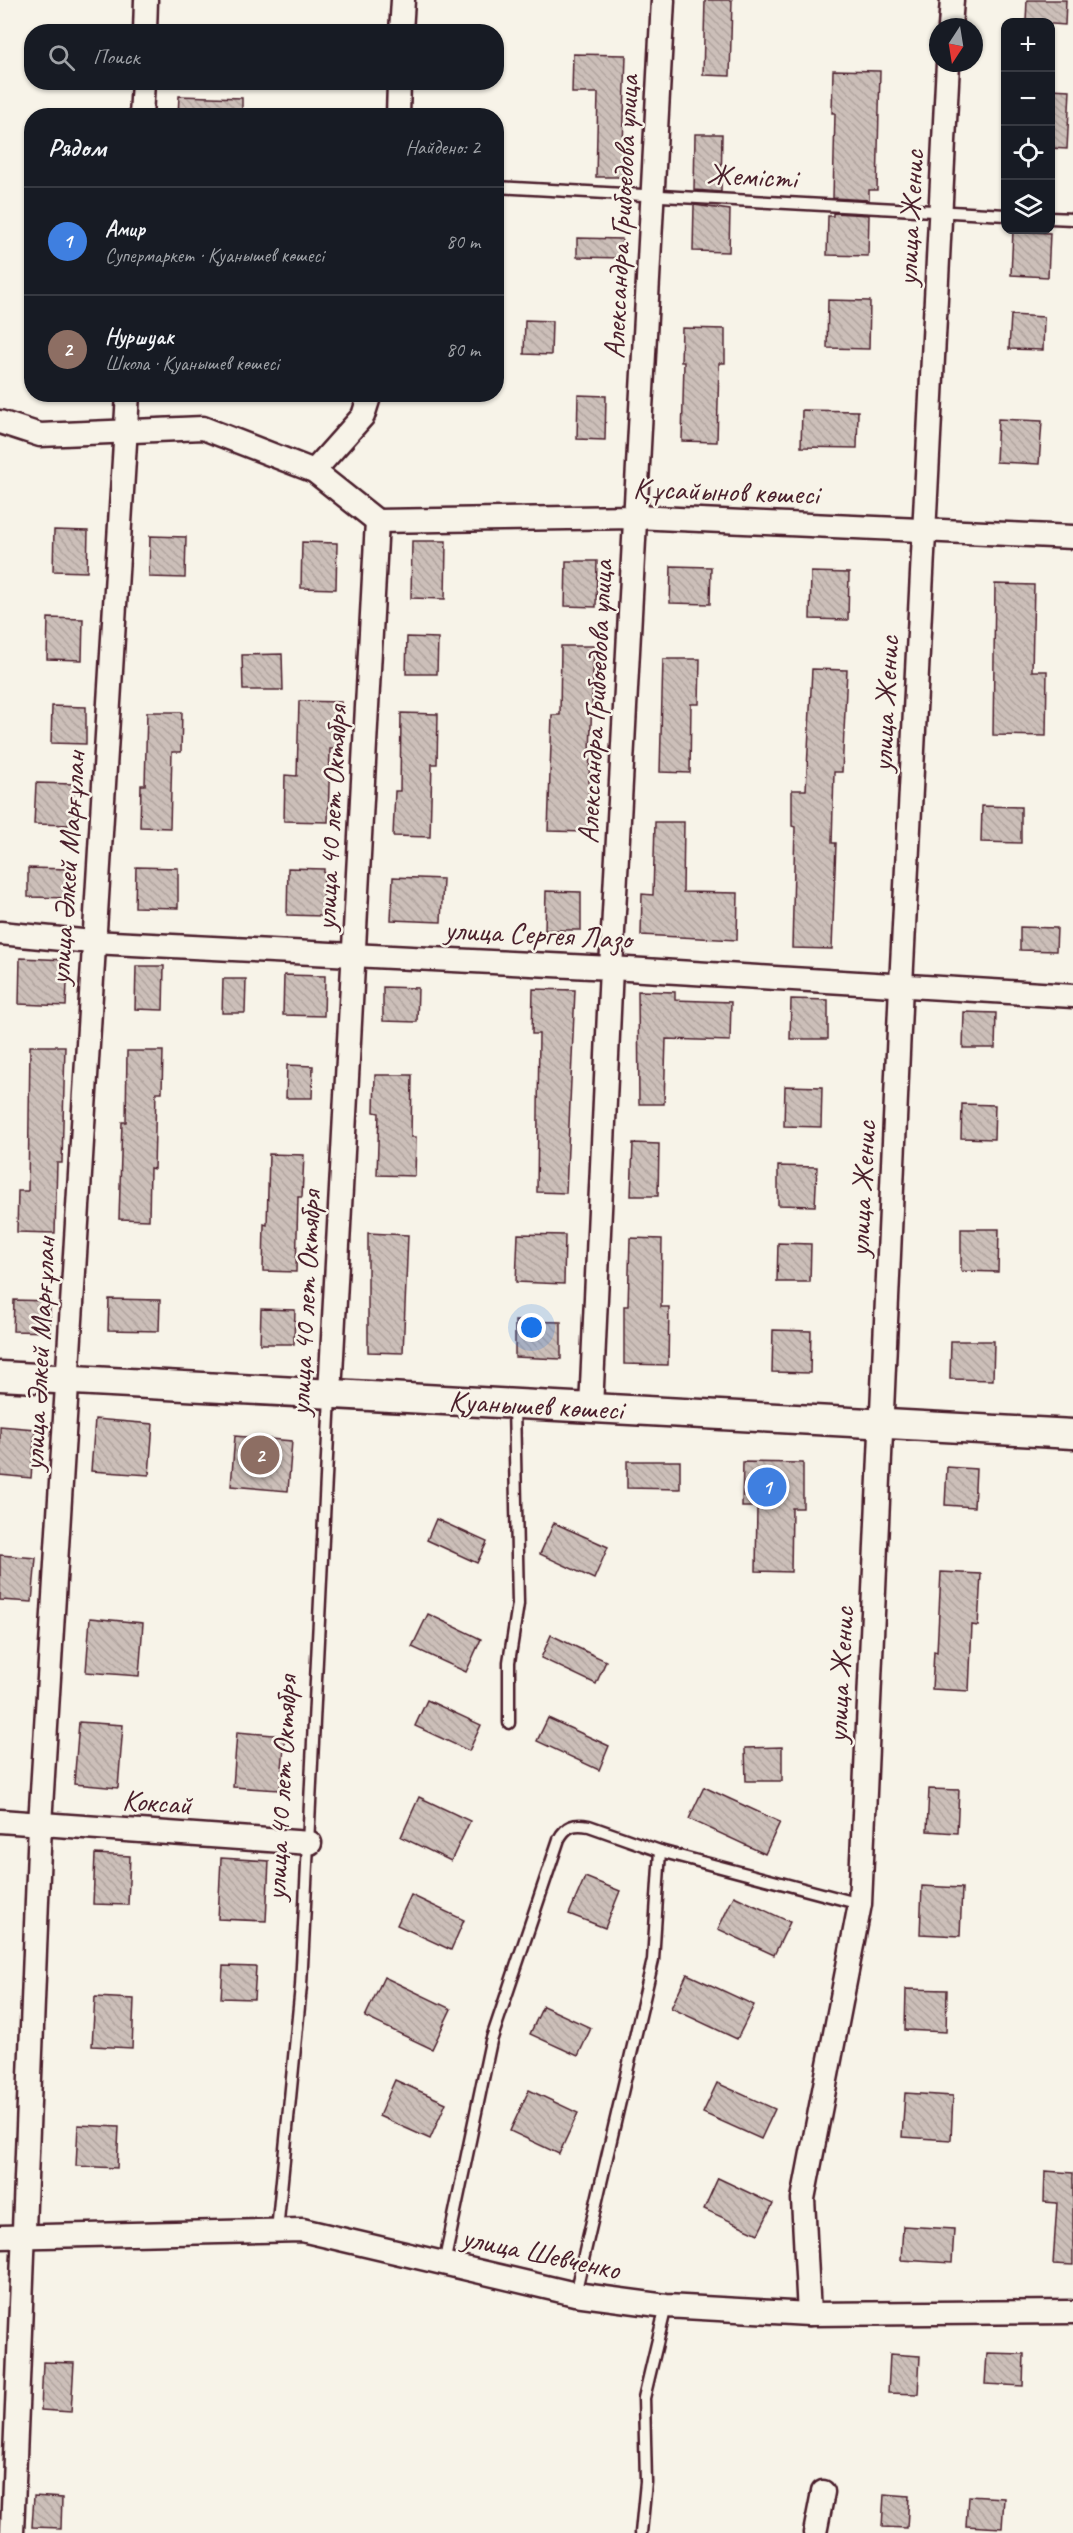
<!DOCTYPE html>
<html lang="ru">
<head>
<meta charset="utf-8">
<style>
	:root { --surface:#171b24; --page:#242831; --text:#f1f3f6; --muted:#9ea1a6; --line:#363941; --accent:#a6949b }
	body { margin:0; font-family:Caveat,sans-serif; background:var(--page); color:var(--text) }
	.controls { position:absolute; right:18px; top:18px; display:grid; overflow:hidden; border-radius:12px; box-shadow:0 2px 4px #0004 }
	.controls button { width:54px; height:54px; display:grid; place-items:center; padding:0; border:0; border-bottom:2px solid var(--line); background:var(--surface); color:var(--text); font:30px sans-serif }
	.compass { position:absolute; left:929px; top:18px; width:54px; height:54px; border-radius:50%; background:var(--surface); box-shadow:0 2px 4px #0004; rotate:192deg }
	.you { position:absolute; left:532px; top:1328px; width:21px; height:21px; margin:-15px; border:4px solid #fff; border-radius:50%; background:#1a73e8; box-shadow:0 0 0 9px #1a73e833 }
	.badge { display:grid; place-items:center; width:39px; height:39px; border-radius:50%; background:var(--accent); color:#fff; font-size:20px; font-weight:700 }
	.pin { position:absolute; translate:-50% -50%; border:3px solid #fff; box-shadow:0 2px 6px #0006 }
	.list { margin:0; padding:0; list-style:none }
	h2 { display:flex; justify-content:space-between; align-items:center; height:78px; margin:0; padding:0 24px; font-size:26px }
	h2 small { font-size:20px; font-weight:400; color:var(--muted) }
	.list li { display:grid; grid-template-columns:39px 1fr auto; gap:18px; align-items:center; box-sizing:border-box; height:108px; padding:0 24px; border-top:2px solid var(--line) }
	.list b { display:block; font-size:22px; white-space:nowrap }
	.list p { margin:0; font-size:20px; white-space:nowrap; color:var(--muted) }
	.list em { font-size:20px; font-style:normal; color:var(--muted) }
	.icon { flex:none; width:33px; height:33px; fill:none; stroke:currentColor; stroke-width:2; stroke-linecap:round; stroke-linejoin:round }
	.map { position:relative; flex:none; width:1073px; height:2533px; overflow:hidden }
	.search { position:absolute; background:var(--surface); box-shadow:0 2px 4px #0004; left:24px; top:24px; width:480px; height:66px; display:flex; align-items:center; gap:15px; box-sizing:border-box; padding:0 21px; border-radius:24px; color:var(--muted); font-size:22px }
	.panel { position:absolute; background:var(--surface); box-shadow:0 2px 4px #0004; left:24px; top:108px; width:480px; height:294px; border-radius:24px }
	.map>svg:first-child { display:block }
	.building { fill:url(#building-back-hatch); stroke:#4a1f2b; stroke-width:1.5 }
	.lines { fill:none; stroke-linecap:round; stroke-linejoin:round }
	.service-casing { stroke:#4a1f2b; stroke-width:15 }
	.minor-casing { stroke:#4a1f2b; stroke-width:27 }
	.tertiary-casing { stroke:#4a1f2b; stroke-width:33 }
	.service { stroke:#f7f3e8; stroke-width:10 }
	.minor { stroke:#f7f3e8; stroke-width:22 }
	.tertiary { stroke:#f7f3e8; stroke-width:28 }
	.labels { text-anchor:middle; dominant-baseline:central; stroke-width:5; stroke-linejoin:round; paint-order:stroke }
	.street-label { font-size:30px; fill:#4a1f2b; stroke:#f7f3e8 }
</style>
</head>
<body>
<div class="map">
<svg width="1073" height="2533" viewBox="0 0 1073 2533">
	<defs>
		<pattern id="building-back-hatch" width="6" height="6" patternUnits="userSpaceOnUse" patternTransform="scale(1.5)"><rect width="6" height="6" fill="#ccbfb9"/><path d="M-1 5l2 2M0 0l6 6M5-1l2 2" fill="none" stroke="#b1a49f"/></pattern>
	</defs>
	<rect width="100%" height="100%" fill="#f7f3e8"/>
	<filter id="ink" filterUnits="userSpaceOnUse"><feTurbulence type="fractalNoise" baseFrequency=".0167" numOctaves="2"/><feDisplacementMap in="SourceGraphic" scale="12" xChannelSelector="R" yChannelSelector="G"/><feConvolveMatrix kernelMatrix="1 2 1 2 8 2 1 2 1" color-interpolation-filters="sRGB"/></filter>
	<g filter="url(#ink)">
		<g class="building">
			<path d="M705,0H732L730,76L703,75Z"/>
			<path d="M1027,0H1066L1065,25L1026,22Z"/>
			<path d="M573,54L626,55L622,177H596L598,93H572Z"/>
			<path d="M833,70L880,71L877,190H869V200L833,198L835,113H832Z"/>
			<path d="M1050,89L1070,90L1067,149L1050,148Z"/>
			<path d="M179,96L242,98V116H178Z"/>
			<path d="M695,134H722L721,192L694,190Z"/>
			<path d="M694,205L730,210L729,252L693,251Z"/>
			<path d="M833,213L869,215L868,256L827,255L828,216H833Z"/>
			<path d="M1013,231L1050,233L1048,277L1011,275Z"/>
			<path d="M577,238L622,239V258L577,257Z"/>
			<path d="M828,300L870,301L869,349L827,348Z"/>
			<path d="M1011,315L1044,317L1043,350L1009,349Z"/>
			<path d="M525,320L552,321L551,355L524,354Z"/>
			<path d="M682,328L725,329V363H719L717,442L682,441L684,362H681Z"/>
			<path d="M578,395L606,396L605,440L577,439Z"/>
			<path d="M802,410L858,411L857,448L801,447Z"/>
			<path d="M998,419L1042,421L1039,464L996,462Z"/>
			<path d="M54,530L88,531L87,572L53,571Z"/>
			<path d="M150,536L186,537L185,578L149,577Z"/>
			<path d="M412,541H446L445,599L411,598Z"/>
			<path d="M302,542L337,543L336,589L301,588Z"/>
			<path d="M566,561H597L596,607L565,606Z"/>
			<path d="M671,566L711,567L710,604L670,603Z"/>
			<path d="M811,572L849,573L848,620L810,619Z"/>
			<path d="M995,584L1034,585L1032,671H1047L1046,736L993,735Z"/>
			<path d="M48,618L83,619L82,660L47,659Z"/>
			<path d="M407,637L438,638L437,674H406Z"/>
			<path d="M561,646H594L587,832L548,831L552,715H560Z"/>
			<path d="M282,654L283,690H243L242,655Z"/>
			<path d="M663,659H700L699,704H691L690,773L660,772Z"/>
			<path d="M812,669L847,670L842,772H834L832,843H836L832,949L792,948L795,827L792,826V790H806Z"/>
			<path d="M299,701L341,702L340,749H330L328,822L284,821L285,775L297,776Z"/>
			<path d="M52,706L86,707V744L51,743Z"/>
			<path d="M147,712H182L181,752H172L170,828L140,827L141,785H145Z"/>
			<path d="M401,713L438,714L437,764H432L430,837L393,836L395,791H400Z"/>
			<path d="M36,783L74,784L73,825L34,824Z"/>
			<path d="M982,806L1021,807V843L981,842Z"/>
			<path d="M655,822H684L683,892L738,893L737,940L641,935L642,894L653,895Z"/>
			<path d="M136,867L178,868V908L135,907Z"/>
			<path d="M28,868L72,869V898L28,897Z"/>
			<path d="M288,868L324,869L323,916L287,915Z"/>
			<path d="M393,877L443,879L441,922L391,920Z"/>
			<path d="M546,891L581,892V930H545Z"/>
			<path d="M1020,927L1057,928L1056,951L1020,950Z"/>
			<path d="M20,958L68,960L66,1006L19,1004Z"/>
			<path d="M136,966H164L163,1010L135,1009Z"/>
			<path d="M284,975L325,976L324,1016L283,1015Z"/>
			<path d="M223,979H246L245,1013H222Z"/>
			<path d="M383,987L418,988L417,1022L383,1021Z"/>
			<path d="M533,989L575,990L566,1193L537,1192L539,1034H532Z"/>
			<path d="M638,991L675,992V1000L731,1002L730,1041L666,1039L664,1104H639Z"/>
			<path d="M791,999L828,1000V1039H790Z"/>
			<path d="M964,1012L996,1013L995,1048H963Z"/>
			<path d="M30,1046H65L62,1163H57L55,1233L17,1232L18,1191H28Z"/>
			<path d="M127,1051H163L162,1092H156L154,1169L150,1168L149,1220L119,1219L122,1122H126Z"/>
			<path d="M287,1065L313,1066L312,1098H286Z"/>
			<path d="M375,1075H412L411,1137H416L415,1176L377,1175L379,1113L374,1112Z"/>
			<path d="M785,1086L822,1087L821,1127L784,1126Z"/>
			<path d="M962,1104L995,1105L994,1139L961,1138Z"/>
			<path d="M633,1143L659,1144L658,1196H631Z"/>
			<path d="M269,1154L304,1155L302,1197H298L296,1272L263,1271L264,1224L267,1225Z"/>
			<path d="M778,1166L817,1167L815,1206L778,1205Z"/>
			<path d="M961,1229H999L998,1272L961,1271Z"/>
			<path d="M368,1233L408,1235L403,1353L368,1352Z"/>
			<path d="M518,1234L565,1235L564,1284L516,1282Z"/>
			<path d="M630,1238L662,1239L661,1307H669L668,1365L624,1364V1306H628Z"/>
			<path d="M778,1243L811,1244L810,1282H777Z"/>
			<path d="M109,1299L160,1300L159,1331L108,1330Z"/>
			<path d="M14,1300L50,1301V1332L13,1331Z"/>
			<path d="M261,1309L295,1310L294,1344H260Z"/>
			<path d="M515,1321L561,1322V1359L515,1357Z"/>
			<path d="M773,1330L811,1331L810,1373L772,1372Z"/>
			<path d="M951,1341H994L993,1380L950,1379Z"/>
			<path d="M95,1419L153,1424L149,1475L91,1471Z"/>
			<path d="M0,1426L35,1429L31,1478L0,1475Z"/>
			<path d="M235,1436L292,1441L288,1491L231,1486Z"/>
			<path d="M627,1461H680V1489L627,1488Z"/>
			<path d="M743,1462L803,1463V1508H792L791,1572L756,1571L757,1507H742Z"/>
			<path d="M947,1467L976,1469L974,1507L945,1505Z"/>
			<path d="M436,1519L487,1542L477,1563L427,1540Z"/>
			<path d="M554,1523L608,1547L594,1579L540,1554Z"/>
			<path d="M0,1555L36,1558L32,1602L0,1600Z"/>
			<path d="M941,1572L981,1574L978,1626L972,1625L969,1691L932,1689L934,1651L937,1652Z"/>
			<path d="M428,1614L481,1639L466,1672L412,1647Z"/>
			<path d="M90,1618L143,1623L139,1676L86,1672Z"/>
			<path d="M551,1635L606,1661L596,1684L541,1658Z"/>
			<path d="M427,1700L481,1725L469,1751L415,1726Z"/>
			<path d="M548,1718L609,1746L599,1770L537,1741Z"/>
			<path d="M79,1722L123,1725L118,1788L74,1784Z"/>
			<path d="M237,1732L285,1736L280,1790L233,1787Z"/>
			<path d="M782,1747V1781H746L745,1748Z"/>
			<path d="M704,1787L780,1822L765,1854L689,1819Z"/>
			<path d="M929,1789L959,1790L957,1833L927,1831Z"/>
			<path d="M419,1797L470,1821L451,1861L401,1837Z"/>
			<path d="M95,1854L130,1856L128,1905L93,1904Z"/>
			<path d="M221,1858L269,1861L266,1921L218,1919Z"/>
			<path d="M585,1877L620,1891L605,1928L569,1914Z"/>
			<path d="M922,1886L962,1888L960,1936L920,1934Z"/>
			<path d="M411,1895L464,1920L451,1950L397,1925Z"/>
			<path d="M734,1896L790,1922L774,1955L718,1929Z"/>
			<path d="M223,1966L256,1967L254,1999L221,1998Z"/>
			<path d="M687,1974L754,2005L737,2039L671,2008Z"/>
			<path d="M384,1977L451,2009L432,2049L365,2017Z"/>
			<path d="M906,1989L947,1990L946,2032L905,2030Z"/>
			<path d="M95,1997L134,1999L132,2048L92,2046Z"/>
			<path d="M543,2006L591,2028L578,2056L530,2034Z"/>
			<path d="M395,2080L446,2103L430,2139L379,2116Z"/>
			<path d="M717,2083L775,2109L761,2139L703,2113Z"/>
			<path d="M529,2090L578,2113L559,2154L510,2131Z"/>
			<path d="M905,2093L953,2096L951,2140L902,2137Z"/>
			<path d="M78,2125L119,2127L117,2168L76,2166Z"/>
			<path d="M1045,2171L1073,2173V2265L1053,2264L1057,2203L1044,2202Z"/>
			<path d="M718,2178L773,2204L758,2234L704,2209Z"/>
			<path d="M903,2226L954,2229L952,2263L901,2260Z"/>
			<path d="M987,2353L1024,2354L1023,2386L985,2384Z"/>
			<path d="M890,2354L920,2356L918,2394L888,2393Z"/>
			<path d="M43,2362L74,2363L71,2412L41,2410Z"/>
			<path d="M884,2494L909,2496L907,2528L882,2527Z"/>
			<path d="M34,2496L62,2498L61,2528L32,2527Z"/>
			<path d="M968,2496L1004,2498L1002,2528L966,2526Z"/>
		</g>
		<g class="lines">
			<g class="service-casing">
				<g id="service">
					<path d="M496,187L1006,215"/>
					<path d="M1050,218L1073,219"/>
					<path d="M509,1723V1662L518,1604L514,1404"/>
					<path d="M277,2231L301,1986L330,1396"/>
					<path d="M444,2264L491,2041L559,1839C566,1826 574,1823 589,1826L660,1851L860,1904"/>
					<path d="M575,2294L653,1960L660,1851"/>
					<path d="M641,2533L646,2482L644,2398L666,2306"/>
				</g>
			</g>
			<g class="minor-casing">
				<g id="minor">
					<path d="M950,27L952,0"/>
					<path d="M145,32L146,0"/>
					<path d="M401,32L403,0"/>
					<path d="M141,116L143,82"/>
					<path d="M398,116L399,82"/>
					<path d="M0,422L40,435L203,428L314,471L377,521"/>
					<path d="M314,471L363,416L370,394"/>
					<path d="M377,521L635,517L1073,537"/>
					<path d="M0,933L92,942L611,968L1073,996"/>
					<path d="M330,1393L377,521"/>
					<path d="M591,1408L611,968L663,0"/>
					<path d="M0,1821L310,1843"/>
					<path d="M0,2237L302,2230L575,2294L666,2306L809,2314L1073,2312"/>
					<path d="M809,2314L803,2199L860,1904L901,985L948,63"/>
					<path d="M12,2533L40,1824L128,394"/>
					<path d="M815,2533L823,2492"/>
				</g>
			</g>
			<g class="tertiary-casing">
				<path id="tertiary" d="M0,1376L1073,1434"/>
			</g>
			<use href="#service" class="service"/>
			<use href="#minor" class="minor"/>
			<use href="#tertiary" class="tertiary"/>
		</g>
	</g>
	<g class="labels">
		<g class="street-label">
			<text transform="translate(752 176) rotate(3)">Жемісті</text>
			<text transform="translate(621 217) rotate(-87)">Александра Грибоедова улица</text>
			<text transform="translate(910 218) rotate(-87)">улица Женис</text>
			<text transform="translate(726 491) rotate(2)">Құсайынов көшесі</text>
			<text transform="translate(595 702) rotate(-87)">Александра Грибоедова улица</text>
			<text transform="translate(885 704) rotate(-87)">улица Женис</text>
			<text transform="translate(331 818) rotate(-87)">улица 40 лет Октября</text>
			<text transform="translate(67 868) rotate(-86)">улица Әлкей Марғұлан</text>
			<text transform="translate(538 934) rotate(3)">улица Сергея Лазо</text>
			<text transform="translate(862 1189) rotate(-87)">улица Женис</text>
			<text transform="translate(305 1303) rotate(-87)">улица 40 лет Октября</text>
			<text transform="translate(39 1354) rotate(-87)">улица Әлкей Марғұлан</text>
			<text transform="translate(536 1405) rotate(3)">Қуанышев көшесі</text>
			<text transform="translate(840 1675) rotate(-87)">улица Женис</text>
			<text transform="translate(281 1788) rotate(-87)">улица 40 лет Октября</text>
			<text transform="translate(157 1802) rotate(4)">Коксай</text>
			<text transform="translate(541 2253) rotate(12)">улица Шевченко</text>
		</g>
	</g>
</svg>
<div class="controls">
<button>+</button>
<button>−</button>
<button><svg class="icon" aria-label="locate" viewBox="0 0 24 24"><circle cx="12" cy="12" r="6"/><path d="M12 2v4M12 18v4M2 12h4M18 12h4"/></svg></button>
<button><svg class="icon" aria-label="layers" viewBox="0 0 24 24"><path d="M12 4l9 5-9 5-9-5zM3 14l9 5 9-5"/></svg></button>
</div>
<svg class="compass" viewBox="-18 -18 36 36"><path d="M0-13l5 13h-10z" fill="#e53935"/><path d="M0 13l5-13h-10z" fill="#9ea1a6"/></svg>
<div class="you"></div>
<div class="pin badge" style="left:767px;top:1487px;background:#3f7fe0">1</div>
<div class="pin badge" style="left:260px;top:1455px;background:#8d6e63">2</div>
<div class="search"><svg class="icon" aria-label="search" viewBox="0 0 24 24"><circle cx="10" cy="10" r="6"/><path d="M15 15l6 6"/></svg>Поиск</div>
<section class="panel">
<h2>Рядом<small>Найдено: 2</small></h2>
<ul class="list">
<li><span class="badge" style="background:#3f7fe0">1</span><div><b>Амир</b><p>Супермаркет · Қуанышев көшесі</p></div><em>80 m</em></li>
<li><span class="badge" style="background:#8d6e63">2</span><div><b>Нуршуак</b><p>Школа · Қуанышев көшесі</p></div><em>80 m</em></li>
</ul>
</section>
</div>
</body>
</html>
